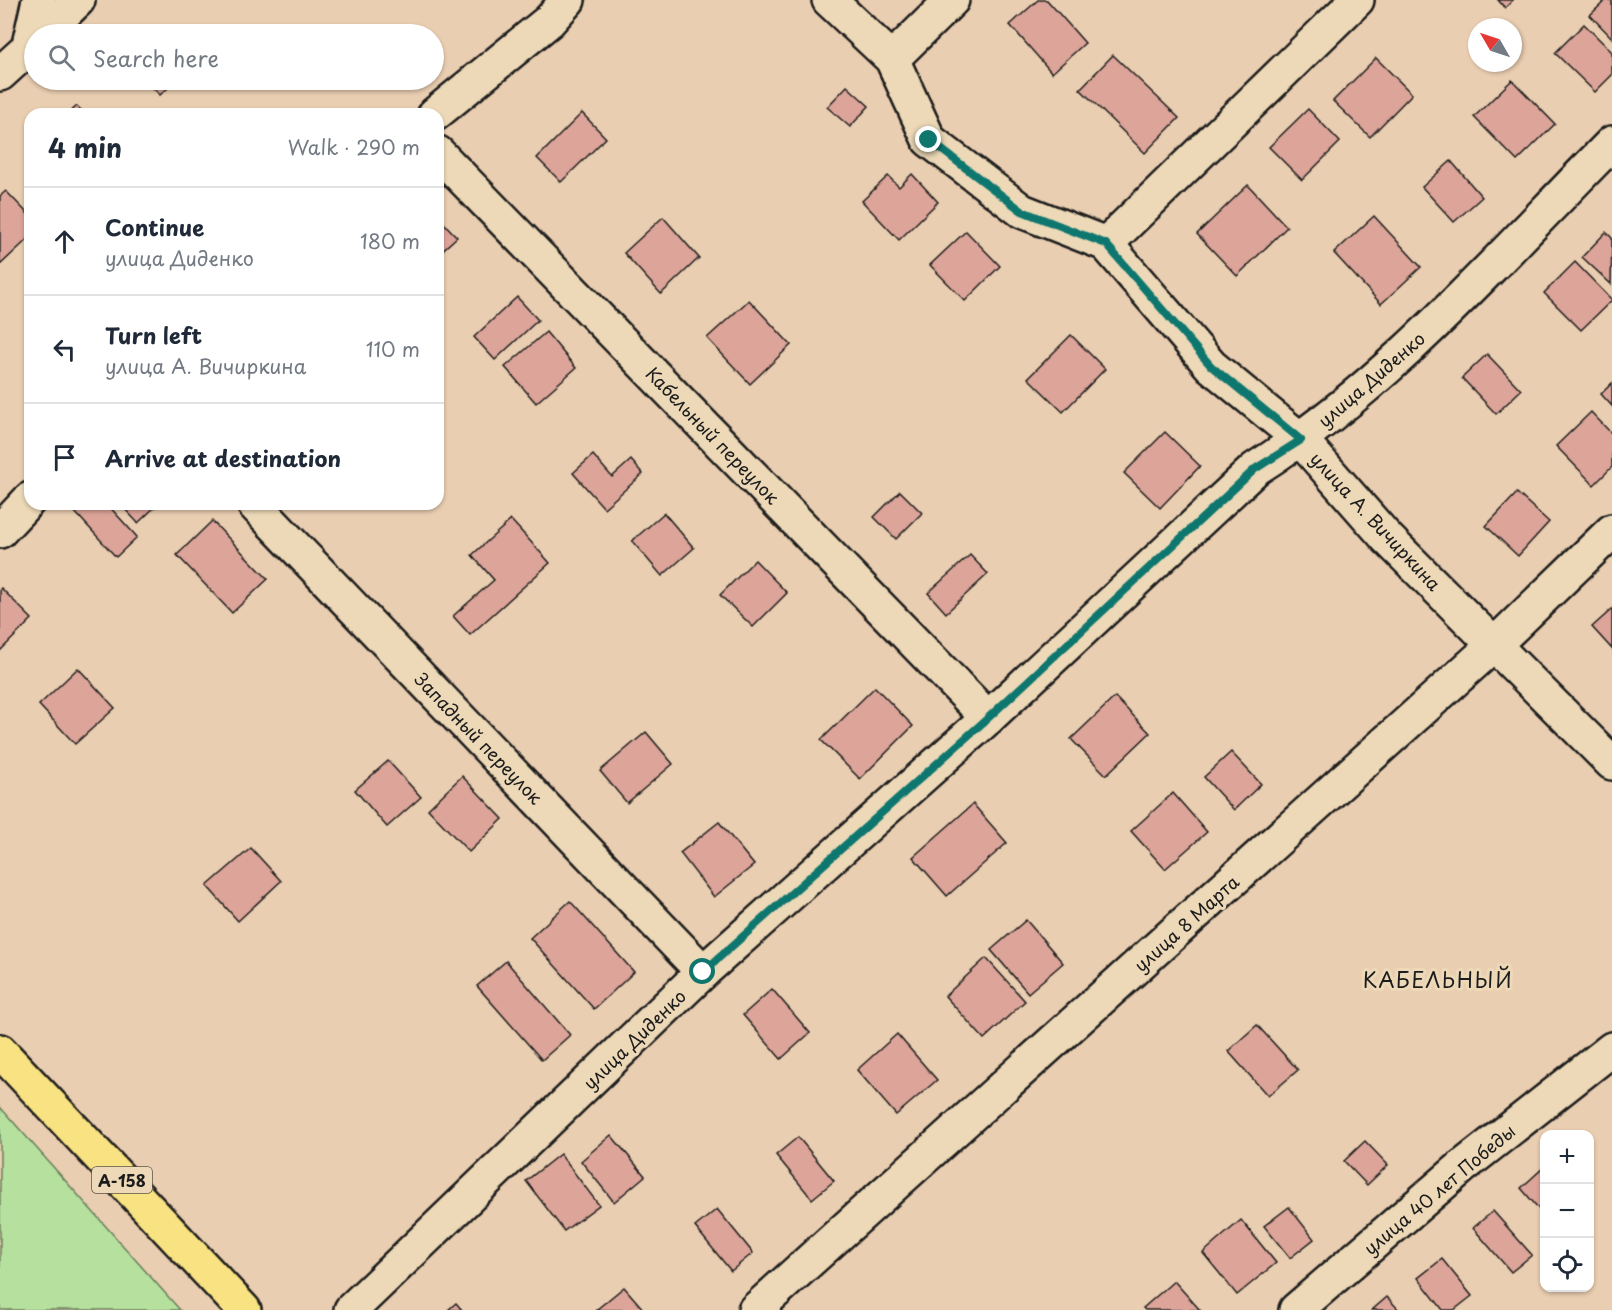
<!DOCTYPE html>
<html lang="en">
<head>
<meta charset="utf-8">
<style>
	:root { --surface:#fff; --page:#f6f6f7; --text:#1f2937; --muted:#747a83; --line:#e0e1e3 }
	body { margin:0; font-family:"Playpen Sans",sans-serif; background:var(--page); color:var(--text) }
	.controls { position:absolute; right:18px; bottom:18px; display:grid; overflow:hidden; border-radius:12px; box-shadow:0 2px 4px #0004 }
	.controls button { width:54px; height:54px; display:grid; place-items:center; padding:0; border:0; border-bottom:2px solid var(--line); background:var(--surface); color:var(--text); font:30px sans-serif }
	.compass { position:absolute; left:1468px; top:18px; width:54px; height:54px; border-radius:50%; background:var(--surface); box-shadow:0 2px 4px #0004; rotate:309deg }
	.stop { position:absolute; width:18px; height:18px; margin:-14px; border:4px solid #0f766e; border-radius:50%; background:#fff }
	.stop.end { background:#0f766e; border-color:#fff; box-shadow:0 2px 6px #0008 }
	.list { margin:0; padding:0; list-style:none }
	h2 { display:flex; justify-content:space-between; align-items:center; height:78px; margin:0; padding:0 24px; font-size:26px }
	h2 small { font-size:20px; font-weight:400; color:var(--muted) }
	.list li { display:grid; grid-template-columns:39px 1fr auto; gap:18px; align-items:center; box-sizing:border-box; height:108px; padding:0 24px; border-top:2px solid var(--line) }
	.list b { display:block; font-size:22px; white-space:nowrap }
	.list p { margin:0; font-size:20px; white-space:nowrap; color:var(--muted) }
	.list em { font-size:20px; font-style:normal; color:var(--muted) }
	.icon { flex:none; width:33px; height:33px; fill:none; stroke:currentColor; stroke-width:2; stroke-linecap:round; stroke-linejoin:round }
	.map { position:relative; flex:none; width:1612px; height:1310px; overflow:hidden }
	.search { position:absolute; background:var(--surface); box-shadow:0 2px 4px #0004; left:24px; top:24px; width:420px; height:66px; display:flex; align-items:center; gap:15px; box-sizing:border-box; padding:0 21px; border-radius:33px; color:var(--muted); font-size:22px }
	.panel { position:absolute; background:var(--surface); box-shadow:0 2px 4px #0004; left:24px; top:108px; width:420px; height:402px; border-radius:18px }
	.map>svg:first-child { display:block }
	.green { fill:#b5e09d; stroke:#687e5c; stroke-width:1.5 }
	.building { fill:#dda499; stroke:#1c1c1c; stroke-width:1.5 }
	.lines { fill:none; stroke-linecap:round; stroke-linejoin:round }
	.minor-casing { stroke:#1c1c1c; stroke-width:38 }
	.major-casing { stroke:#1c1c1c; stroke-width:38 }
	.minor { stroke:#edd9b7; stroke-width:33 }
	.major { stroke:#f8e281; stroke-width:33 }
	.route { stroke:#0f766e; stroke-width:8 }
	.labels { text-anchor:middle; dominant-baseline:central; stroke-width:6; stroke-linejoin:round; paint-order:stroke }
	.shield { fill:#edd9b7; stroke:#5b554a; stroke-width:1.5 }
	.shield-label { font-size:16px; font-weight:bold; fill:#1c1c1c }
	.street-label { font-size:18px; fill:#1c1c1c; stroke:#edd9b7 }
	.quarter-label { font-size:21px; letter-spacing:1.5px; fill:#1c1c1c; stroke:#edd9b7 }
</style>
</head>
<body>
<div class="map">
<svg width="1612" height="1310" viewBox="0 0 1612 1310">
	<rect width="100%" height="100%" fill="#eaceb1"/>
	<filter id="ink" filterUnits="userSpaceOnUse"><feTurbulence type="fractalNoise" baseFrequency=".0167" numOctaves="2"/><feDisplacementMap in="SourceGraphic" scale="12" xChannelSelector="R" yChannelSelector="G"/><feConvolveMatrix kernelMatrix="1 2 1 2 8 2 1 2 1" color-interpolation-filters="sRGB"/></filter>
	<g filter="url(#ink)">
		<path class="green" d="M0,1107L180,1310H0Z"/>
		<g class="building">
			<path d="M1038,0H1047L1085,43L1052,73L1010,25Z"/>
			<path d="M1498,0H1513L1505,8Z"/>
			<path d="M1606,0H1612V38L1590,15Z"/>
			<path d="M1584,24L1612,52V75L1595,92L1555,53Z"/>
			<path d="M1113,55L1179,118L1145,153L1080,89Z"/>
			<path d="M1376,58L1412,94L1370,137L1333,101Z"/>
			<path d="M145,80H177L160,95Z"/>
			<path d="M1512,80L1555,124L1517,161L1474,117Z"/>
			<path d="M847,86L869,106L850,127L827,107Z"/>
			<path d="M77,106L85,114H68Z"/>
			<path d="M1308,109L1340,142L1302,180L1269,147Z"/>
			<path d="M582,113L606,138L561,182L537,158Z"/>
			<path d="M1451,161L1482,197L1454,222L1422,187Z"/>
			<path d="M912,174L938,202L899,240L862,201L888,176L899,187Z"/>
			<path d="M1248,185L1287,227L1237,276L1197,234Z"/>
			<path d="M6,191L30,216V237L0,265V196Z"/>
			<path d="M1374,216L1421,267L1381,304L1334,253Z"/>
			<path d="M438,217L457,237L438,254Z"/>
			<path d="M663,217L699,258L661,294L624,253Z"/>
			<path d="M966,231L1000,266L965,301L930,265Z"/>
			<path d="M1606,232L1612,238L1611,284L1582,257Z"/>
			<path d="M1575,262L1612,300L1581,330L1544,293Z"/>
			<path d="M517,297L538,320L495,360L474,337Z"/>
			<path d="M749,300L791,345L750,384L707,338Z"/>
			<path d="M546,332L576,368L536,403L505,367Z"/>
			<path d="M1071,335L1105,369L1063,412L1028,378Z"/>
			<path d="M1487,354L1521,390L1496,414L1462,378Z"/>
			<path d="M1612,383V406L1601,394Z"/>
			<path d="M1591,412L1612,434V467L1594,485L1556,446Z"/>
			<path d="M1165,432L1200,466L1160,508L1124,473Z"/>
			<path d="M593,455L612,477L631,460L643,474L604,508L573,473Z"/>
			<path d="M900,491L922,513L896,539L874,517Z"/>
			<path d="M1517,493L1549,522L1518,556L1486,526Z"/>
			<path d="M82,504H107L137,537L116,557L74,511Z"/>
			<path d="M120,504H158L138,523Z"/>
			<path d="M664,513L694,548L662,576L632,541Z"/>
			<path d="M511,520L550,563L470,635L453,616L494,580L472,555Z"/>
			<path d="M212,521L268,579L232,613L177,555Z"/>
			<path d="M970,555L988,574L946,613L928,593Z"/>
			<path d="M755,560L787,593L753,627L720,595Z"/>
			<path d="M1,588L32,619L0,651V589Z"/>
			<path d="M1612,609V649L1592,627Z"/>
			<path d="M78,668L115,708L75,744L39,705Z"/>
			<path d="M875,687L913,726L860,779L821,740Z"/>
			<path d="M1115,697L1150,733L1106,775L1071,739Z"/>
			<path d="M646,732L673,764L627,803L600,771Z"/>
			<path d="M1231,752L1261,784L1234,810L1204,777Z"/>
			<path d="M388,761L421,797L387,827L355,790Z"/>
			<path d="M462,776L503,819L469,852L428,809Z"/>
			<path d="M1173,793L1207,832L1165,869L1131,831Z"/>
			<path d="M973,804L1007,843L947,896L913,857Z"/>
			<path d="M719,822L754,865L714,897L680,853Z"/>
			<path d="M251,848L281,881L238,921L207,886Z"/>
			<path d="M570,901L634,972L594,1009L530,938Z"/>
			<path d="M1026,920L1063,963L1028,993L991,950Z"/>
			<path d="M986,958L1025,1001L984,1039L945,996Z"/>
			<path d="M506,961L570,1035L542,1060L477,986Z"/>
			<path d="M772,989L810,1033L781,1059L743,1015Z"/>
			<path d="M1257,1025L1298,1070L1268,1096L1228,1051Z"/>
			<path d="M897,1034L937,1080L896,1115L857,1070Z"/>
			<path d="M611,1135L645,1176L614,1202L581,1161Z"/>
			<path d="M798,1137L834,1181L812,1199L776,1155Z"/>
			<path d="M1365,1141L1388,1165L1367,1185L1344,1161Z"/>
			<path d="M560,1154L599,1205L564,1231L526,1181Z"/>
			<path d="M1544,1167V1215L1521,1188Z"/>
			<path d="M1289,1207L1314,1239L1290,1258L1264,1226Z"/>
			<path d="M717,1209L753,1253L731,1271L695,1227Z"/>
			<path d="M1493,1211L1532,1255L1511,1272L1473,1228Z"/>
			<path d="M1241,1220L1276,1263L1237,1295L1203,1253Z"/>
			<path d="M1442,1259L1472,1296L1454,1310H1443L1418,1278Z"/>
			<path d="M1174,1281L1200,1310H1145L1143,1308Z"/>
			<path d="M624,1287L644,1310H596Z"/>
			<path d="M1387,1297L1399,1310H1372Z"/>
			<path d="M456,1303L462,1310H448Z"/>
		</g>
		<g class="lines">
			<g class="minor-casing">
				<g id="minor">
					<path d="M829,0L892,59L929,140L1022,211L1106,244L1211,366L1301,440L1387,538L1612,763"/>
					<path d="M43,34L78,0"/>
					<path d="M28,49L39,0"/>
					<path d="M892,59L952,0"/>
					<path d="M0,74L34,43"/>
					<path d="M435,114L549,21L568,0"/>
					<path d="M438,153L988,718"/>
					<path d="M1106,244L1357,0"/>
					<path d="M254,504L703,972"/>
					<path d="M0,531L30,499"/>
					<path d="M351,1310L703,972L988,718L1255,469C1391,383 1499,257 1612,143"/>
					<path d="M755,1310L1495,644L1612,531"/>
					<path d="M1296,1310L1462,1167L1612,1049"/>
				</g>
			</g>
			<g class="major-casing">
				<path id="major" d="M0,1051L244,1310"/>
			</g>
			<use href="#minor" class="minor"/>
			<use href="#major" class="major"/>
		</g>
	</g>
	<g class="lines" filter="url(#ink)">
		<path class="route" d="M703,972L988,718L1255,469L1301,440L1211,366L1106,244L1022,211L929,140"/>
	</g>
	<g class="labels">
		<rect class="shield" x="92" y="1167" width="60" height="26" rx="4.5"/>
		<g class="shield-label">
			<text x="122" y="1180">А-158</text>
		</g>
		<g class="street-label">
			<text transform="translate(1371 379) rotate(-41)">улица Диденко</text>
			<text transform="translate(713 435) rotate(46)">Кабельный переулок</text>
			<text transform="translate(1376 521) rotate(47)">улица А. Вичиркина</text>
			<text transform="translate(479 738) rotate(46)">Западный переулок</text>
			<text transform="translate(1186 923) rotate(-42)">улица 8 Марта</text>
			<text transform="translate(634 1039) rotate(-44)">улица Диденко</text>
			<text transform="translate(1439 1189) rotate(-40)">улица 40 лет Победы</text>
		</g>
		<g class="quarter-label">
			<text x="1438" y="979">КАБЕЛЬНЫЙ</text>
		</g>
	</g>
</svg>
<div class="controls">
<button>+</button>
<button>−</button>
<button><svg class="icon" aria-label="locate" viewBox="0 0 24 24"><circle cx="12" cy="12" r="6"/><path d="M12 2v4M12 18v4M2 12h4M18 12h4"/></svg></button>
</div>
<svg class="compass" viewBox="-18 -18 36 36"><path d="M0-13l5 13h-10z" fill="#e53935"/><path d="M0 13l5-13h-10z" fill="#747a83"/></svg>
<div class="stop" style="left:703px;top:972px"></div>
<div class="stop end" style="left:929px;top:140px"></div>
<div class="search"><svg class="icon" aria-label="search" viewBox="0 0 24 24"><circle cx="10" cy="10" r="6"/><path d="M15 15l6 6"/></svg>Search here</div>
<section class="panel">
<h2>4 min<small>Walk · 290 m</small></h2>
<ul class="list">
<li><svg class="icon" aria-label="ahead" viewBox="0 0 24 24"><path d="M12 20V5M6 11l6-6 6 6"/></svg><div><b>Continue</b><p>улица Диденко</p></div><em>180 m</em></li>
<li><svg class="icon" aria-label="left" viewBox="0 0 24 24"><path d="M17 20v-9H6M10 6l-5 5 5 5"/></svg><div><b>Turn left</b><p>улица А. Вичиркина</p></div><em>110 m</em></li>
<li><svg class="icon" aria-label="arrive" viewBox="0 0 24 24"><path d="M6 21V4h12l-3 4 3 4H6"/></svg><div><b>Arrive at destination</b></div></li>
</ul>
</section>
</div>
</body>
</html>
